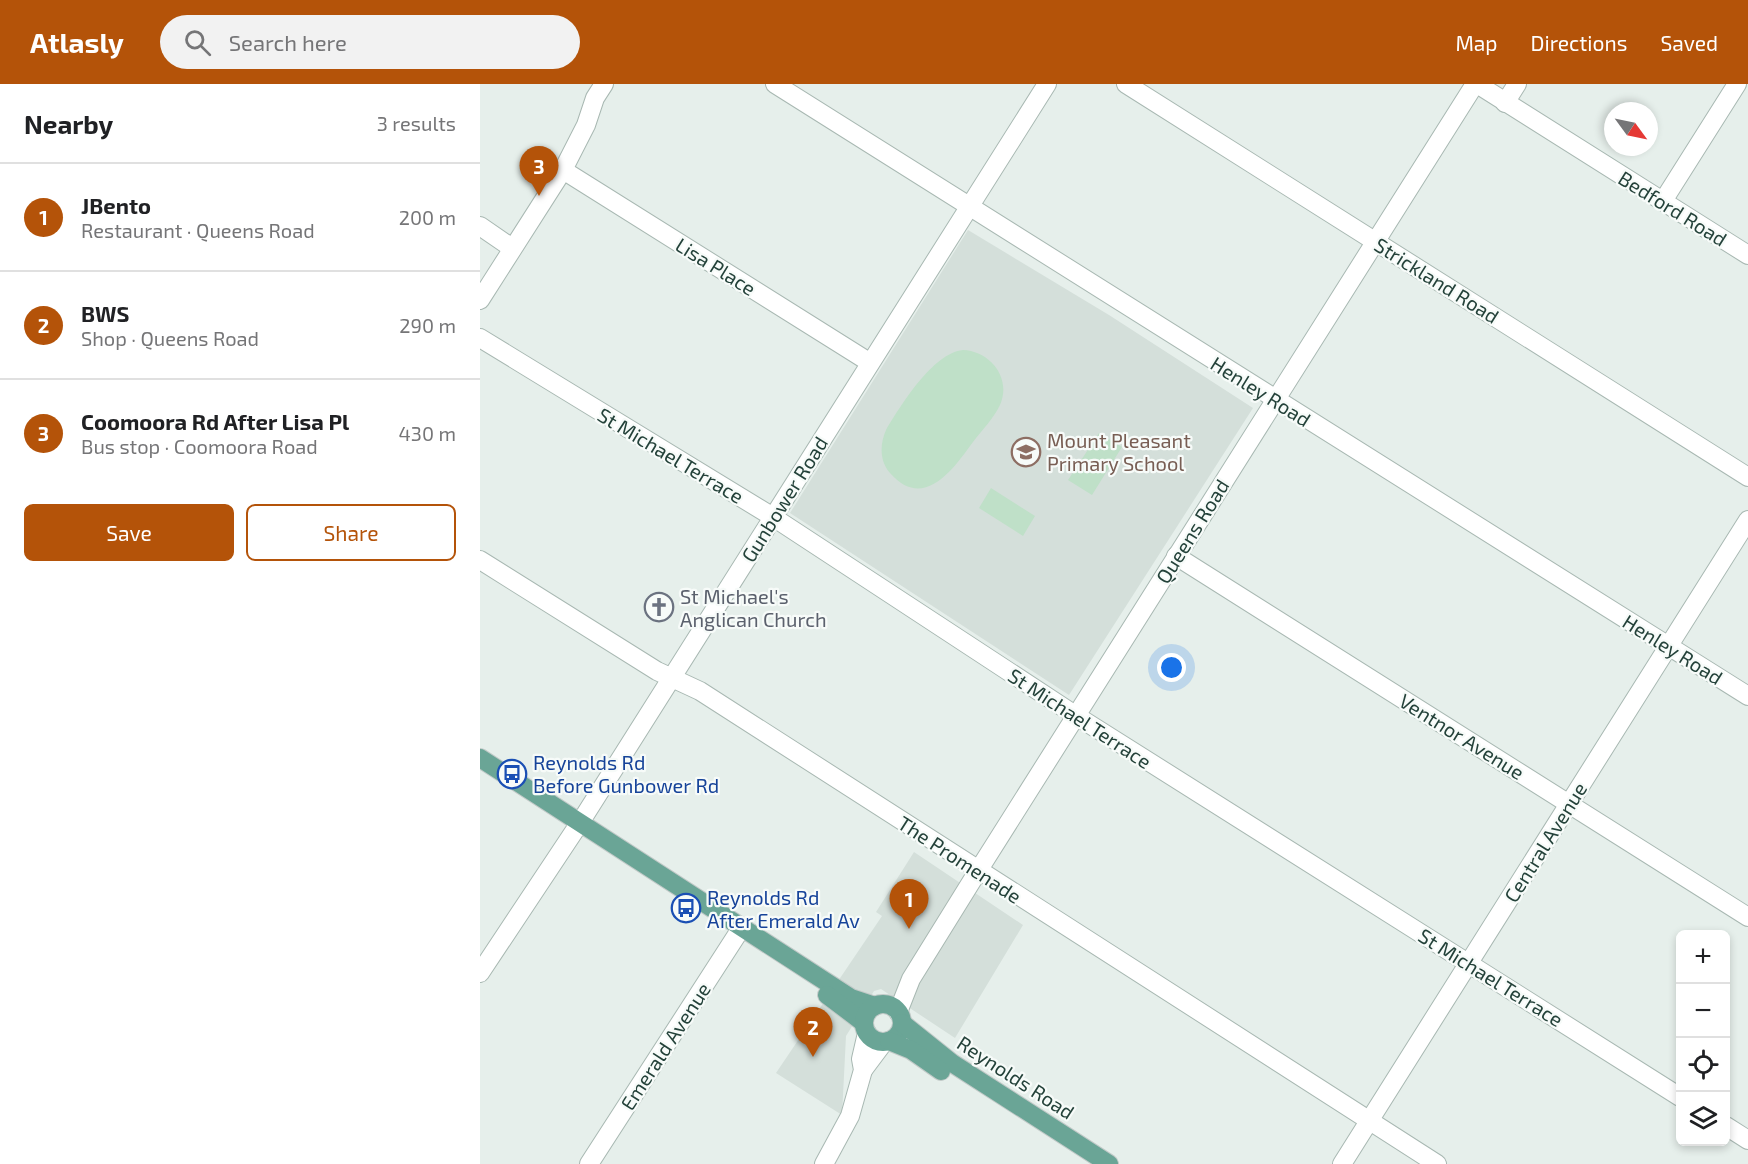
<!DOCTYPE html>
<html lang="en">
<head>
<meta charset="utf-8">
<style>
	:root { --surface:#fff; --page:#f2f2f2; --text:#202124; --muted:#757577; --line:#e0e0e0; --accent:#b45309 }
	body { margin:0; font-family:"Exo 2",sans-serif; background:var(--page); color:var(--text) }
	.controls { position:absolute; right:18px; bottom:18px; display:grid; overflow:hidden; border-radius:9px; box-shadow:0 3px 9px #0003 }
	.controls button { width:54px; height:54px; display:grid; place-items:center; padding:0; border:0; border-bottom:2px solid var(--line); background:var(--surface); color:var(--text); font:30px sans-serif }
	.compass { position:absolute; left:1124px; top:18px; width:54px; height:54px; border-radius:50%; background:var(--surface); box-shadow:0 3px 9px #0003; rotate:123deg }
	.you { position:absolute; left:692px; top:584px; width:21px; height:21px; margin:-15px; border:4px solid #fff; border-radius:50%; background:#1a73e8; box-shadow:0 0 0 9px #1a73e833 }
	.badge { display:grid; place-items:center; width:39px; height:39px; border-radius:50%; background:var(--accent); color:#fff; font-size:20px; font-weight:700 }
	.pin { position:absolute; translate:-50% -50px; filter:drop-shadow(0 2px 3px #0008) }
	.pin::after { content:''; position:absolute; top:32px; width:21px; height:18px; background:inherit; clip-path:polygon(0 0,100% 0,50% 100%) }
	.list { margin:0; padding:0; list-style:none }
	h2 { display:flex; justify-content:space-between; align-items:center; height:78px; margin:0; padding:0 24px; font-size:26px }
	h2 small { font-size:20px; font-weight:400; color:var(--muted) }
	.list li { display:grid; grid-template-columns:39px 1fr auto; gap:18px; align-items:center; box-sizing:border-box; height:108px; padding:0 24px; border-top:2px solid var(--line) }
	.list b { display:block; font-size:22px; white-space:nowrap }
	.list p { margin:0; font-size:20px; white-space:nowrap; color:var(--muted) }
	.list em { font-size:20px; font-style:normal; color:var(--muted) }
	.actions { display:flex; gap:12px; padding:18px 24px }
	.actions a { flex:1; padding:14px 0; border:2px solid var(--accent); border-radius:9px; text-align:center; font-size:21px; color:var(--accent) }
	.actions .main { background:var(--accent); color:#fff }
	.icon { flex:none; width:33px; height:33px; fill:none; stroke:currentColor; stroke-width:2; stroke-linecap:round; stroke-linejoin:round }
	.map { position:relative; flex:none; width:1268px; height:1080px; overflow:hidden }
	header { display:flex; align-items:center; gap:36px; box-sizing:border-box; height:84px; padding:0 30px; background:var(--accent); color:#fff }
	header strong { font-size:28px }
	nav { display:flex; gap:33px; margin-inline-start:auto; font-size:21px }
	.search { width:420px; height:54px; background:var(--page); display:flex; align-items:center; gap:15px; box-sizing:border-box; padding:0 21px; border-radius:33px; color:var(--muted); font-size:22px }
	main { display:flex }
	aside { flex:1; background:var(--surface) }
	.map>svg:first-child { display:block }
	.built { fill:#d4dfda }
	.green { fill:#bfe0c8 }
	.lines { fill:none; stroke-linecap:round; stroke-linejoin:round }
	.minor-casing { stroke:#a8b8b2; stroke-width:20 }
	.major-casing { stroke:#c2cac8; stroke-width:20 }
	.minor { stroke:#fff; stroke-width:18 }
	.major { stroke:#6aa596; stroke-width:18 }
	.labels { text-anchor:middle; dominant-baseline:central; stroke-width:4.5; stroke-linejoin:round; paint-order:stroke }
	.street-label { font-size:20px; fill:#24423a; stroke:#f7fbf9 }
	.education-label { font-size:20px; fill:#785e54; stroke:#f7fbf9; text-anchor:start }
	.worship-label { font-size:20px; fill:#5b616d; stroke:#f7fbf9; text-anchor:start }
	.transit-label { font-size:20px; fill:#164399; stroke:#f7fbf9; text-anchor:start }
</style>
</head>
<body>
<header>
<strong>Atlasly</strong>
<div class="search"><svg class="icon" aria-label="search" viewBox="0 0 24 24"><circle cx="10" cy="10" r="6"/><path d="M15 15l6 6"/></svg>Search here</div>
<nav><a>Map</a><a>Directions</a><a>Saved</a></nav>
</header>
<main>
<aside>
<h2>Nearby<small>3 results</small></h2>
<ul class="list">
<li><span class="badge">1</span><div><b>JBento</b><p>Restaurant · Queens Road</p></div><em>200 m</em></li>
<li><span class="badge">2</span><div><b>BWS</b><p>Shop · Queens Road</p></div><em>290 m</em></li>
<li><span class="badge">3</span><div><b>Coomoora Rd After Lisa Pl</b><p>Bus stop · Coomoora Road</p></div><em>430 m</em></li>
</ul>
<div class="actions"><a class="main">Save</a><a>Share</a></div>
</aside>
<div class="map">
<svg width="1268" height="1080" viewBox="0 0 1268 1080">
	<rect width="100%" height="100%" fill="#e6efeb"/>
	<g class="built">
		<path d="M488,146L629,231L773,324L589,611L310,429Z"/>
		<path d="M434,768L543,841L475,954L401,905L394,907L366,952L362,1031L296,989L402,832L396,828Z"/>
	</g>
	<g class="green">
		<path d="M483,266C510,267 532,294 520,321C514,334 502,346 493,358C474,384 444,428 410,389C399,376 400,360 406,346C421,321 453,269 483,266Z"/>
		<path d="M619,349L642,363L612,411L588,396Z"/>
		<path d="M511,404L555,432L543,452L499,424Z"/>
	</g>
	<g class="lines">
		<g class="minor-casing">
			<g id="minor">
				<path d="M295,0L1268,612"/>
				<path d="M646,0L1268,393"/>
				<path d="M997,0L1268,171"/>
				<path d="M1025,19L1037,0"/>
				<path d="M83,86L389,278"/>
				<path d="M1183,117L1257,0"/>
				<path d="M0,142L32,164"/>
				<path d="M0,216L83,86L106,41L115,14L124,0"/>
				<path d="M0,254L293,433L595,631L1200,1013"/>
				<path d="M696,472L1268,833"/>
				<path d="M0,476L177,587L220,607L957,1080"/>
				<path d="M0,889L103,734L567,0"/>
				<path d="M418,928L431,895L498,787L995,0"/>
				<path d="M383,986L404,958"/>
				<path d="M1246,1042L1268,1056"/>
				<path d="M109,1080L262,843"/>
				<path d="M344,1080L370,1032L383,986L381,975L387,949"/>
				<path d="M862,1080L1268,436"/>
			</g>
		</g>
		<g class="major-casing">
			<g id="major">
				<path d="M0,674L371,914L395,922"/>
				<path d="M347,911L384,939"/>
				<circle cx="403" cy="939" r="19"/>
				<path d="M422,939L472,979L629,1080"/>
				<path d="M409,957L431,966L461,987"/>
			</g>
		</g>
		<use href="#minor" class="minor"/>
		<use href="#major" class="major"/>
	</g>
	<defs>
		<g id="school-ring" transform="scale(1.5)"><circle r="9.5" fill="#f7fbf9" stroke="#8d6e63" stroke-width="1.5"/><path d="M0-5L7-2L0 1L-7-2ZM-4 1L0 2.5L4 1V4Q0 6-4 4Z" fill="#8d6e63"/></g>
		<g id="church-ring" transform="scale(1.5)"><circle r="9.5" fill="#f7fbf9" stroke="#6b7280" stroke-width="1.5"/><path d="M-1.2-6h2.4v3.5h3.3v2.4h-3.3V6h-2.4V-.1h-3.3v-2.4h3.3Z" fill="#6b7280"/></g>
		<g id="bus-ring" transform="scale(1.5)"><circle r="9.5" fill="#f7fbf9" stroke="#1a4fb4" stroke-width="1.5"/><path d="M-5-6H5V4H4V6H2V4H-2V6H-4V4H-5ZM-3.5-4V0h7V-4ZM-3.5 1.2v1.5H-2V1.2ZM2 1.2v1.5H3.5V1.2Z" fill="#1a4fb4"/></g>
	</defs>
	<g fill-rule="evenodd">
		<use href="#school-ring" x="546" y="368"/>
		<use href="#church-ring" x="179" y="523"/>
		<use href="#bus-ring" x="32" y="690"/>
		<use href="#bus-ring" x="206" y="824"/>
	</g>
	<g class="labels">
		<g class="street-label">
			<text transform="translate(1193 124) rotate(32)">Bedford Road</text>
			<text transform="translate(236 182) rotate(32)">Lisa Place</text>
			<text transform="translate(957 196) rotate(32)">Strickland Road</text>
			<text transform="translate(781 307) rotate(32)">Henley Road</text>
			<text transform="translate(191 371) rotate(31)">St Michael Terrace</text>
			<text transform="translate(304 415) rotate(-58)">Gunbower Road</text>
			<text transform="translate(712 447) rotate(-58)">Queens Road</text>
			<text transform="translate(1193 565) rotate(32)">Henley Road</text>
			<text transform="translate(600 634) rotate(33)">St Michael Terrace</text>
			<text transform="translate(982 652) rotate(32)">Ventnor Avenue</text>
			<text transform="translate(1065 758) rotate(-58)">Central Avenue</text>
			<text transform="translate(480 775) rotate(33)">The Promenade</text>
			<text transform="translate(1011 893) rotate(32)">St Michael Terrace</text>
			<text transform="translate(185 962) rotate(-57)">Emerald Avenue</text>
			<text transform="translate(536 993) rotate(33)">Reynolds Road</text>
		</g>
		<g class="education-label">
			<text x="567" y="356">Mount Pleasant<tspan x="567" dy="23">Primary School</tspan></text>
		</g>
		<g class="worship-label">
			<text x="200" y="512">St Michael's<tspan x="200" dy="23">Anglican Church</tspan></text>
		</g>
		<g class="transit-label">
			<text x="53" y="678">Reynolds Rd<tspan x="53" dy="23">Before Gunbower Rd</tspan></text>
			<text x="227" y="813">Reynolds Rd<tspan x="227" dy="23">After Emerald Av</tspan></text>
		</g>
	</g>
</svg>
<div class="controls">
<button>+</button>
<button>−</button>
<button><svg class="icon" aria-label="locate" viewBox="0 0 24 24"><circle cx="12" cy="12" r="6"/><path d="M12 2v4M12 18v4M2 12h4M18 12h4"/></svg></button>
<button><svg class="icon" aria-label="layers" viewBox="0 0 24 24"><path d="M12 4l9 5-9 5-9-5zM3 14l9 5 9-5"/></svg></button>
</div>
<svg class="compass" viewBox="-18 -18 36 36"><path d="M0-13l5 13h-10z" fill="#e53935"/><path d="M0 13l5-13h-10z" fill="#757577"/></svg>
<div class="you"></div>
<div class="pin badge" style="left:429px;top:845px">1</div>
<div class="pin badge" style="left:333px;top:973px">2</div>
<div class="pin badge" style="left:59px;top:112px">3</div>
</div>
</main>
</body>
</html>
